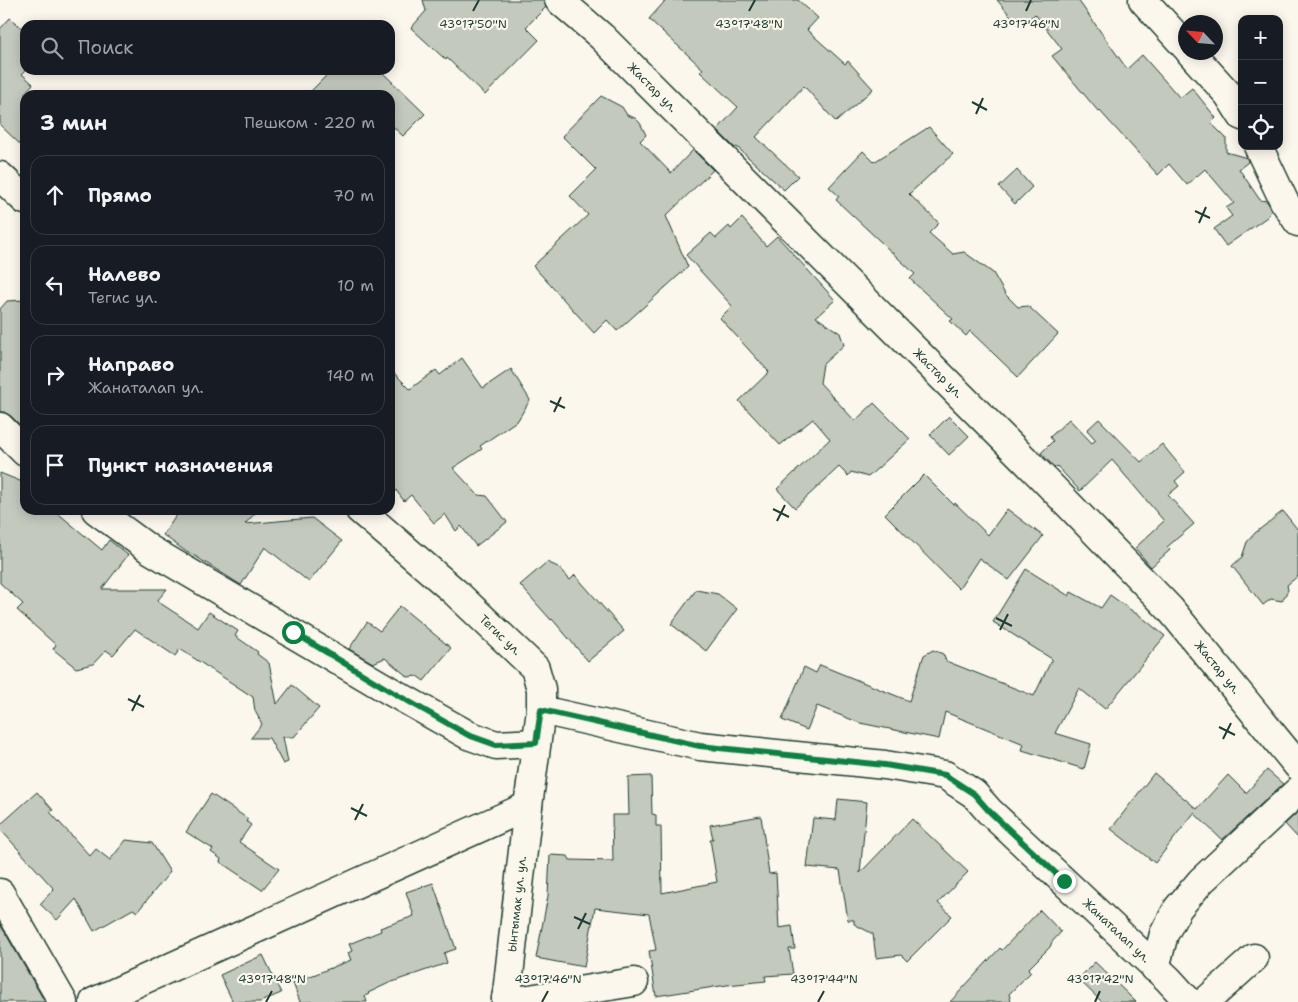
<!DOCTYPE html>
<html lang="ru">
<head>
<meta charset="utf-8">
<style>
	:root { --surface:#171b24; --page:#20242c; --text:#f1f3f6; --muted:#9ea1a6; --line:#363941 }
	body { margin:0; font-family:"Shantell Sans",sans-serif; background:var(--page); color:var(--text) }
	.controls { position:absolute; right:15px; top:15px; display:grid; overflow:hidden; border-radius:10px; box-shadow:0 2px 12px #0003 }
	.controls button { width:45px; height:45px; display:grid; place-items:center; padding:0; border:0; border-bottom:1px solid var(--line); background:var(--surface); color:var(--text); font:25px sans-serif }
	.compass { position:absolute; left:1178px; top:15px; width:45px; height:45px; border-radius:50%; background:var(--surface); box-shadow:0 2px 12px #0003; rotate:296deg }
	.stop { position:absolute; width:15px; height:15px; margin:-11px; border:4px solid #0b8043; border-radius:50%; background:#fff }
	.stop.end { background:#0b8043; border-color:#fff; box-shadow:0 1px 5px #0008 }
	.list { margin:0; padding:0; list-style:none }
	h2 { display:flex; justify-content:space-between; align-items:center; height:65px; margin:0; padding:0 20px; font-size:21px }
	h2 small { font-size:16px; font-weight:400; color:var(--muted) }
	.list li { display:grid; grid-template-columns:32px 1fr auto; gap:15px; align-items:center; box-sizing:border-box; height:80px; margin:0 10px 10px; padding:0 10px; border:1px solid var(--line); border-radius:15px }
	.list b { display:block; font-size:19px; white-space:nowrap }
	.list p { margin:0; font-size:16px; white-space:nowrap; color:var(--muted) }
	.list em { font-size:16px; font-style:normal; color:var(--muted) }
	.icon { flex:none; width:28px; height:28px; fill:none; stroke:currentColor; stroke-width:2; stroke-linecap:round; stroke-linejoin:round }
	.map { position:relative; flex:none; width:1298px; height:1002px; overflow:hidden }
	.search { position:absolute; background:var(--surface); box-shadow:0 2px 12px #0003; left:20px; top:20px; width:375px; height:55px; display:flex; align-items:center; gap:12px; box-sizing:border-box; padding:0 18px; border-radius:15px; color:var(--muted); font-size:19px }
	.panel { position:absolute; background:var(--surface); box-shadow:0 2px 12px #0003; left:20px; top:90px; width:375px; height:425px; border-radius:15px }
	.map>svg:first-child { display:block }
	.building { fill:#c4c9be; stroke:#1f3d34 }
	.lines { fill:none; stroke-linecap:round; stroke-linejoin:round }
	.minor-casing { stroke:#1f3d34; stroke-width:31 }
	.minor { stroke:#fbf7ec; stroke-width:28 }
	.route { stroke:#0b8043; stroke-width:6 }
	.ticks { fill:none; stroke:#1f3d34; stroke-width:2 }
	.labels { text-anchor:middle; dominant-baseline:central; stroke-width:4.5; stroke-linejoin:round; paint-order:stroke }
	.street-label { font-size:12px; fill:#1f3d34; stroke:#fbf7ec }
	.ticks-label { font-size:12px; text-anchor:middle; fill:#1f3d34; stroke:#fbf7ec; stroke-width:4.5; stroke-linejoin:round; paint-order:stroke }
</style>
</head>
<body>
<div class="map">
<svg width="1298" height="1002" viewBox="0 0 1298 1002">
	<rect width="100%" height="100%" fill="#fbf7ec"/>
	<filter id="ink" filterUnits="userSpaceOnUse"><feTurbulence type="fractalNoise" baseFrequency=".02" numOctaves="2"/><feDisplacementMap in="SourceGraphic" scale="10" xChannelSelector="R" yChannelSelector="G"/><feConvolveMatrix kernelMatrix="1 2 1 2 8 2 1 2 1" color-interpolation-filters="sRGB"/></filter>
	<g filter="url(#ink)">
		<g class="building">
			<path d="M423,0H544L546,7L526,27L539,40L485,95L447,58L446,60L411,28L426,11Z"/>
			<path d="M666,0H798L818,18L807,30L845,64L848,61L873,89L836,122L804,86L756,137L798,176L784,190L737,147L735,148L717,130L738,107L700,72L703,69L649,19Z"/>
			<path d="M997,0H1078L1127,69L1142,55L1180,98L1192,88L1216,118L1211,123L1226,138V152L1247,158L1248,162L1239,169L1260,200L1267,201L1272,210L1267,217L1226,246L1214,229L1232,216L1226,208L1234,203L1205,169L1187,185L1169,164L1158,175L1099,110L1098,111L1052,56L1062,49L1035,14L1020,27Z"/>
			<path d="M10,18L25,31V71L22,74L33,84L25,93V149L0,125V29Z"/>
			<path d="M332,70H380L425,114L403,136L390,124V95H307Z"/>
			<path d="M601,96L622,107L627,115L635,118L640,123L646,135L640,141L671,173L693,150L713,170L666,216L688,267L617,331L607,320L594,333L533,266L588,215L570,196L596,170L562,136Z"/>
			<path d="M929,127L953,154L909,194L939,223L929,233L953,254L964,252L993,273L1005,294L1018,307L1028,306L1058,334L1018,377L970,331L966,336L950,321L953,319L910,279L915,274L836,200L839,196L829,187L863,151L874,162Z"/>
			<path d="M1017,170L1032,187L1015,204L999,187Z"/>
			<path d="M742,218L766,246L777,236L835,300L816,317L840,333L844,345L823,364L820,383L855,421L874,403L910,439L868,477L851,472L848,476L839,467L795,508L777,489L830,439L813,419L780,445L739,401L769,372L720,318L732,306L686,255L711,233L716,238L729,226L731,229Z"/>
			<path d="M25,300V430L11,416L4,412H0V309L7,301Z"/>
			<path d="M462,358L483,388L511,369L530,400L518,420L480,446L482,449L453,468L478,495L487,496L507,522L476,546L461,526L456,531L445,514L434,523L411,495L404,501L390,482V369L410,389L436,370L440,375Z"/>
			<path d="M949,416L969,436L949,455L930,435Z"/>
			<path d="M1069,419L1092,443L1096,440L1087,430L1099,419L1141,462L1162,444L1185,472L1175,481L1179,486L1168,495L1194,524L1167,547L1170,550L1151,567L1135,548L1164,521L1112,460L1080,491L1057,466L1055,468L1041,453L1053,441L1050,437Z"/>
			<path d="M0,473L25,483V510H54L102,550L109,540L128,555L102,589H167L157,601L198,628L209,612L238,631L235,636L258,652L257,654L269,663L277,704L292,685L319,708L294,737H283L288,762L283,764L269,738H251L262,724L255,711L253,697L180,649L175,656L135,629L113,655L106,650L93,664L76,668L53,649L56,645L17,610L23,604L0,583Z"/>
			<path d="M924,475L954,505L955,503L988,535L1007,509L1043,536L1009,580L979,558L959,589L885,514Z"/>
			<path d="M180,510H258L245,524L312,518L342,541L309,582L265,547L241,585L190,553H188L163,535Z"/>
			<path d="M1283,511L1298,530V576L1287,585L1288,590L1282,601L1271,599L1263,605L1232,566L1242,557L1247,542L1255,533Z"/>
			<path d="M547,562L558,567L570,580L575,575L624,631L588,661L552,619L551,620L520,585Z"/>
			<path d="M1026,569L1069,596L1071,592L1101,608L1110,595L1135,613L1138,614L1165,636L1105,709L1079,688L1055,733L1091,744L1084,769L1022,750L1024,744L945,712L939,739L860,723L817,706L807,730L782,720L804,667L816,673L820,665L909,701L924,655L933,650L943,654L946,661L1034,696L1052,659L993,622Z"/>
			<path d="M696,590L718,594L737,609L706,651L671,624Z"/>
			<path d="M400,606L451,648L424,681L417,676L408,677L385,658L373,663L349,649L367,622L380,631Z"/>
			<path d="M1267,770L1283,784L1222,840L1194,813L1155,863L1111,829L1154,773L1197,809L1228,775L1246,793Z"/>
			<path d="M651,776L652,814L656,815V826H661L662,893L717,882L710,839H713L710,825L761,816L769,874L776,873L779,928L792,926L795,949H789L793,974L765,976L766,981L727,985L656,996L649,951L656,950L649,914L595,908L584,967L536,958L548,896L550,855L568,856L570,860L613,861L612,815H629L628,777Z"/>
			<path d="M37,792L53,810L50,812L90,856L96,849L110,860L126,840L152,843L170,872L137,912L133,909L94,931L76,899L57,920L40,904L54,889L0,829V825Z"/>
			<path d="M211,794L248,819L246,821L251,825L239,842L279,869L262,890L220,862L221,859L211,852L213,849L186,832Z"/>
			<path d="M838,799L867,802L860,873L912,819L968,872L938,903L952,916L907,961L901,955L876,958L873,934L854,924V920H848L840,870L807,867L813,818L836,820Z"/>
			<path d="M1298,812V838L1285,824Z"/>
			<path d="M433,883L456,949L444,953L447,963L389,983L368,993L369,994L365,996L367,1002H300L293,983L351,960L348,953L352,951L349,944L381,931L380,928L414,916L406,892Z"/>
			<path d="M1040,910L1061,932L1052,942L1050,947L1028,969L1031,972L1009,994L1011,1002H950L1000,948L1002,950Z"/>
			<path d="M0,924L45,1002H0Z"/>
			<path d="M263,955L281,993L260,1002H233L220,975Z"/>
			<path d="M1095,962L1136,1002H1102L1078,979Z"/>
		</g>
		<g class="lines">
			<g class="minor-casing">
				<g id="minor">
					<path id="s1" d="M559,0L602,37L1040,475L1170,609L1298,766"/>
					<path d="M1143,0L1186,47"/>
					<path d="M1190,52L1228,94L1242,116"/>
					<path d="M1258,146L1284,201L1298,222"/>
					<path d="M0,176L25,200"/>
					<path d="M0,427L25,452"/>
					<path d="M96,510L149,549L392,692L468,735L496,745L536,743"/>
					<path id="s2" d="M360,510L455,592L535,668L541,689V710L528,806L506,1002"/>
					<path id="s3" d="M541,710L700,746L885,765L945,775L974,794L989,811L1168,979L1189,1002"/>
					<path d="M0,893L63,1002"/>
					<path d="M1155,968L1164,934L1178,908L1201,881L1298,791"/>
					<path d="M506,998L523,1000L634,982"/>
					<path d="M94,1002L528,806"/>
					<path d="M1205,1002L1254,958"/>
				</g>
			</g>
			<use href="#minor" class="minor"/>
		</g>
	</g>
	<g class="lines" filter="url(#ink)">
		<path class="route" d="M293,632L392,692L468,735L496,745L536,743L541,710L700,746L885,765L945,775L974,794L989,811L1064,881"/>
	</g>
	<path class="ticks" d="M473,11L479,0M749,11L755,0M1026,11L1031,0M972,102L987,110M976,114L983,98M1195,211L1210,218M1199,223L1206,207M550,401L565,408M554,412L561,397M773,509L789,517M777,521L785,505M996,618L1012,626M1000,630L1008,614M128,699L144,707M132,711L140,695M1219,727L1235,735M1223,739L1231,723M351,808L367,816M355,820L363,804M574,917L590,924M578,929L586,913M266,1002L272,991M542,1002L548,991M818,1002L824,991M1095,1002L1100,991"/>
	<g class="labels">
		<g class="street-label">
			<text stroke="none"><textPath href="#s1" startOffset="128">Жастар ул.</textPath></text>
			<text stroke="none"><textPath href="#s1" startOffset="532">Жастар ул.</textPath></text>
			<text stroke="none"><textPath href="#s2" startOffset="188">Тегис ул.</textPath></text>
			<text stroke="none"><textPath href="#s1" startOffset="938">Жастар ул.</textPath></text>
			<text transform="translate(517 904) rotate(-84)">Ынтымак ул. ул.</text>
			<text stroke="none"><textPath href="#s3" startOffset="642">Жанаталап ул.</textPath></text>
		</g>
	</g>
	<g class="ticks-label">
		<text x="473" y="28">43°17'50"N</text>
		<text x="749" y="28">43°17'48"N</text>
		<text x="1026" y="28">43°17'46"N</text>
		<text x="272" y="983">43°17'48"N</text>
		<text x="548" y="983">43°17'46"N</text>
		<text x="824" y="983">43°17'44"N</text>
		<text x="1100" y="983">43°17'42"N</text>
	</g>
</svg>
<div class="controls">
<button>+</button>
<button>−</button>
<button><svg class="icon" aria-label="locate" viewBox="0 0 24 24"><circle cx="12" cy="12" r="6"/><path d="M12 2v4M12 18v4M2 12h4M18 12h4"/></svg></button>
</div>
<svg class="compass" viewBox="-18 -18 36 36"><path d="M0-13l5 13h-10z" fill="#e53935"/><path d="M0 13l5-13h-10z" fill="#9ea1a6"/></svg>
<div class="stop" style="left:293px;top:632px"></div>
<div class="stop end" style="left:1064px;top:881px"></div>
<div class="search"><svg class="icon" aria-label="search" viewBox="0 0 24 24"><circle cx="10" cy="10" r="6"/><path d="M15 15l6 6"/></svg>Поиск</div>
<section class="panel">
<h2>3 мин<small>Пешком · 220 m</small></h2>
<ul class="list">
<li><svg class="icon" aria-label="ahead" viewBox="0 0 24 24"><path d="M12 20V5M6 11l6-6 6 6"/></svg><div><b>Прямо</b></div><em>70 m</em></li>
<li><svg class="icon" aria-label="left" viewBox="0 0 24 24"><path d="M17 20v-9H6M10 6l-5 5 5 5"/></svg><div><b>Налево</b><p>Тегис ул.</p></div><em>10 m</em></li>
<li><svg class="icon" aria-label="right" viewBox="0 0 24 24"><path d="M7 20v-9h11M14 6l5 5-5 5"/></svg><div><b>Направо</b><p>Жанаталап ул.</p></div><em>140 m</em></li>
<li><svg class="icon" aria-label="arrive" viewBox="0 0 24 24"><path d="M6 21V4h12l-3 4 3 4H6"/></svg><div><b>Пункт назначения</b></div></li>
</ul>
</section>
</div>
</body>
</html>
